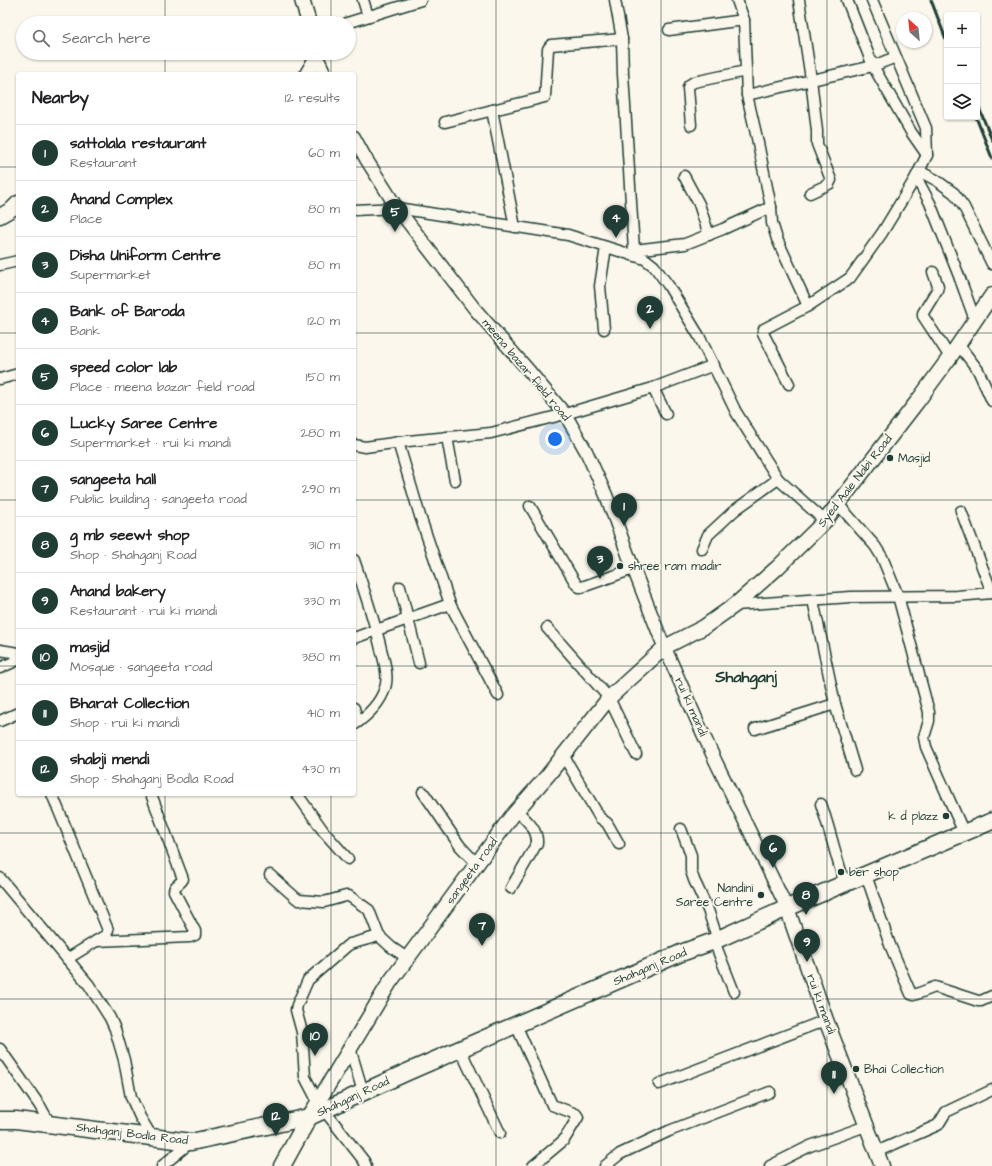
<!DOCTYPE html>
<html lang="en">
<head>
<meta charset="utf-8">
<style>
	:root { --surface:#fff; --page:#f2f2f2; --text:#202124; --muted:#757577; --line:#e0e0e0; --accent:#1f3d34 }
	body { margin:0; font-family:"Architects Daughter",sans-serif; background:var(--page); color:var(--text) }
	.controls { position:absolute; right:12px; top:12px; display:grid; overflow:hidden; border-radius:4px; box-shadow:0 1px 3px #0004 }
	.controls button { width:36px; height:36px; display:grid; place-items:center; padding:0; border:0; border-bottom:1px solid var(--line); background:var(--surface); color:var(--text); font:20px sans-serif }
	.compass { position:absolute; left:896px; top:12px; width:36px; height:36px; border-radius:50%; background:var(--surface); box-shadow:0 1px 3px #0004; rotate:333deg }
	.you { position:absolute; left:555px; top:439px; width:14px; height:14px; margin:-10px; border:3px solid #fff; border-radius:50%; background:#1a73e8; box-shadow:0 0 0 6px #1a73e833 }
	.badge { display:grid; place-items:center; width:26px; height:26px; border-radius:50%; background:var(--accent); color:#fff; font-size:13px; font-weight:700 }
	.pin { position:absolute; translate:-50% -33px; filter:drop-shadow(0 1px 2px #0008) }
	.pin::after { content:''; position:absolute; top:21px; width:14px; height:12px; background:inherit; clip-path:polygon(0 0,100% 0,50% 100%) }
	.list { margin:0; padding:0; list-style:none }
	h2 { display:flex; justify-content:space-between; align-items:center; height:52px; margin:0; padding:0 16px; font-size:17px }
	h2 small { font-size:13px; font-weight:400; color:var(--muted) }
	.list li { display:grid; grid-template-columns:26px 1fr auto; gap:12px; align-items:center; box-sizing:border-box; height:56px; padding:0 16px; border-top:1px solid var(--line) }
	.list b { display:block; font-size:15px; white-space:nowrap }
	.list p { margin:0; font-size:13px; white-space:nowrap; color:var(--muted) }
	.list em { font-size:13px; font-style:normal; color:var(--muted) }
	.icon { flex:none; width:22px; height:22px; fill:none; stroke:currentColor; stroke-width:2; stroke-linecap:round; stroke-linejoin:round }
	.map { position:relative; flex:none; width:992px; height:1166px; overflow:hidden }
	.search { position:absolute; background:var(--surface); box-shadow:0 1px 3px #0004; left:16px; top:16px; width:340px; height:44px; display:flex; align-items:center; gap:10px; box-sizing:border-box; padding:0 14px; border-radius:22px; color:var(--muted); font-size:15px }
	.panel { position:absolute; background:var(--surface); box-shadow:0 1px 3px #0004; left:16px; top:72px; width:340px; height:724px; border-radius:4px }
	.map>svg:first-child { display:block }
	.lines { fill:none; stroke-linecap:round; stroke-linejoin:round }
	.minor-casing { stroke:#1f3d34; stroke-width:13 }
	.tertiary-casing { stroke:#1f3d34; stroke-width:15 }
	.secondary-casing { stroke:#1f3d34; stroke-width:17 }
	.primary-casing { stroke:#1f3d34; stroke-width:19 }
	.minor { stroke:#fbf7ec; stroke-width:10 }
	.tertiary { stroke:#fbf7ec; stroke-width:12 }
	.secondary { stroke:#fbf7ec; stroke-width:14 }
	.primary { stroke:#fbf7ec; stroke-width:16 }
	.rail { stroke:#1f3d34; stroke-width:3 }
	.grid { fill:none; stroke:#1f3d34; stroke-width:1; stroke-opacity:0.55 }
	.poi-dot { fill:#1f3d34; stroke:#fbf7ec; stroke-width:1.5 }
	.labels { text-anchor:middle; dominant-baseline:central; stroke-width:3.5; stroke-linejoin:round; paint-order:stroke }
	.street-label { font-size:12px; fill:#1f3d34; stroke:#fbf7ec }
	.poi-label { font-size:12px; fill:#1f3d34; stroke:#fbf7ec; text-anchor:start }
	.district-label { font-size:16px; font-weight:bold; fill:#1f3d34; stroke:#fbf7ec }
</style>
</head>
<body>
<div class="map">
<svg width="992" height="1166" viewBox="0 0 992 1166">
	<rect width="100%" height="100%" fill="#fbf7ec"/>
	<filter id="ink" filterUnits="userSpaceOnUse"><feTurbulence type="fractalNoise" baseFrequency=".025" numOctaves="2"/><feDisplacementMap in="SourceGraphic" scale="8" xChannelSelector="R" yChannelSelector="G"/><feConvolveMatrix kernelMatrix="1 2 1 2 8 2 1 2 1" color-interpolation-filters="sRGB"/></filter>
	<g filter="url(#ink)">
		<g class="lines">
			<g class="minor-casing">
				<g id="minor">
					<path d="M363,0L368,16"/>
					<path d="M615,0L622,39L623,74L634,250L632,255"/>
					<path d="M737,0L744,20L747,95L757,138L771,207L772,223L777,239L808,306"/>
					<path d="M799,0L811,79L817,131V144L831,180L829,184L810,193"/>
					<path d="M847,0L873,66L896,57"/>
					<path d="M347,23L421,0"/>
					<path d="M669,30L744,20"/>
					<path d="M747,95L873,66L911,132L927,155"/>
					<path d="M492,110L515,227"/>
					<path d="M445,122L545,97L548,49L551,45L622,39"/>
					<path d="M691,125L688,88L689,85L694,82L746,71"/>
					<path d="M919,171L936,180L954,193L964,207L992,264"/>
					<path d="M684,176L699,204L709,235"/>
					<path d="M916,177L930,203L959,276L975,320"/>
					<path d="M354,210L397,208L568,235L645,259L654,266L668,285L699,336L736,412L778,479L825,521"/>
					<path d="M634,250L685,244L723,229L771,207"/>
					<path d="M0,265L18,261"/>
					<path d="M933,272L938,286L937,290L923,313V316L950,357"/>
					<path d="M604,329L600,286L606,247"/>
					<path d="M958,344L978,370L992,401"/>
					<path d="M0,379L18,374"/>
					<path d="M789,384L763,333L764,329L808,306L850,278L882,233L916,177L927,155L926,128L872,0"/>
					<path d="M653,388L666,414"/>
					<path d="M447,437L455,481"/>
					<path d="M398,442L420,516L450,604L498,695"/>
					<path d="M354,445L365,447L408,441L491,433L565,414L653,388L714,365"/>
					<path d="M838,504L875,546L882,557L898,596L929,712V721L924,737L926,747L964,833"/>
					<path d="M530,506L576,584L579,587H582L633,569"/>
					<path d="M961,511L992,593"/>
					<path d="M702,549L708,535L735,510L778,479"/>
					<path d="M354,560C364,590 374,619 381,649C384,661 389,676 385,688C380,704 367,716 354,725"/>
					<path d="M400,587L419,663"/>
					<path d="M813,600L835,704L855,770"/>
					<path d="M735,605L851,597L957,596L992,593"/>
					<path d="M547,628L609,698L636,754"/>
					<path d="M354,638L450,604"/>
					<path d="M0,650L18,653"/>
					<path d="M0,668L18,660"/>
					<path d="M354,708L358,722"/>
					<path d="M0,721L18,713"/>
					<path d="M755,729L835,704"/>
					<path d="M563,755L600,818L607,823L619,844"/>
					<path d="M423,792L460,846L477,864"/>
					<path d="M52,794L108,930L106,935L67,959"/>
					<path d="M297,794L324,832L348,859"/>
					<path d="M821,804C830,830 836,857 845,884"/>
					<path d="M681,829L691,855V871L694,880L708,910L718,940"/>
					<path d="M270,875L296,898L299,900L324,902L346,896H349L369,910L379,936"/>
					<path d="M866,875L890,945L911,994L914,995L935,987L978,1001H981L992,996"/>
					<path d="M0,878L89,985L110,1018L115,1029L124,1060L131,1097L140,1117L152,1137"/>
					<path d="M511,888L537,843C538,829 526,820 517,811"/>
					<path d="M96,941L190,937L195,935V931L174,891C174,885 181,884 183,879L151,794"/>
					<path d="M714,941L734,992"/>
					<path d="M516,1025L552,1105L576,1114L578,1117L564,1140L533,1166"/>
					<path d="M350,1048L363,1092"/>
					<path d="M0,1049L40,1106L50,1124"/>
					<path d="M460,1049L500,1133"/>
					<path d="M659,1084L826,1020"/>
					<path d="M318,1102L305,1077L302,1032L296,1010L297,1005L308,980L347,946L350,944L379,936L391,947L407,958"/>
					<path d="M324,1110L364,1161L366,1166"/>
					<path d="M876,1152L938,1125L946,1112L992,1090"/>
					<path d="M162,1166L191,1142"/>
					<path d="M605,1166L620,1154L669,1131L770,1092"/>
					<path d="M770,1166L810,1146L866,1126"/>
				</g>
			</g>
			<g class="tertiary-casing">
				<g id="tertiary">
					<path d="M317,57L325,74"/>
					<path d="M354,137L366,159L397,208L474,308L530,372L565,414L586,451L606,495L630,560L661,639L699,725L714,758L787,908"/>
				</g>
			</g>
			<g class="secondary-casing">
				<g id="secondary">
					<path d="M302,0L309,23"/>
					<path d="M307,74L317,57V53"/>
					<path d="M0,216L12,209L18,203"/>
					<path d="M787,908L826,1020L882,1166"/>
					<path d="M309,1117L390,982L512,816L548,775L609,698L665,647L704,627L735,605L777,568L825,521L917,402L950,357L992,295"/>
				</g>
			</g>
			<g class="primary-casing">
				<g id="primary">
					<path d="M0,1120H16L191,1142L309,1117L405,1073L681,953L714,941L787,908L992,821"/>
					<path d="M282,1166L309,1117"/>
				</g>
			</g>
			<use href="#minor" class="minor"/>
			<use href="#tertiary" class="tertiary"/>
			<use href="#secondary" class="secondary"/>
			<use href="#primary" class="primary"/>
			<g class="rail">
				<path d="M931,0L947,42"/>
				<path d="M977,103L992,140"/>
				<path d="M976,117L992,158"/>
			</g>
		</g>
	</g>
	<path class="grid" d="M165,0V23M331,0V23M496,0V1166M661,0V1166M827,0V1166M165,53V74M331,53V74M0,167H18M354,167H992M0,333H18M354,333H992M0,500H18M354,500H992M0,666H18M354,666H992M165,794V1166M331,794V1166M0,833H992M0,999H992"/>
	<g class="poi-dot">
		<circle cx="890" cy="458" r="4"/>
		<circle cx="620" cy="566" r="4"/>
		<circle cx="946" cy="816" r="4"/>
		<circle cx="841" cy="872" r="4"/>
		<circle cx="761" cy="895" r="4"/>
		<circle cx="856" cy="1069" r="4"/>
	</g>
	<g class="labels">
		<g class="street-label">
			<text transform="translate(526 370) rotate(50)">meena bazar field road</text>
			<text transform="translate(855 481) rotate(-52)">Syed Aale Nabi Road</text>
			<text transform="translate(691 707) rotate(66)">rui ki mandi</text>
			<text transform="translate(472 871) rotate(-54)">sangeeta road</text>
			<text transform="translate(650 967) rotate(-23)">Shahganj Road</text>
			<text transform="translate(821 1004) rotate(70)">rui ki mandi</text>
			<text transform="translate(353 1097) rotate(-25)">Shahganj Road</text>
			<text transform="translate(132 1134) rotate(7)">Shahganj Bodla Road</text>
		</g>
		<g class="poi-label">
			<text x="898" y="458">Masjid</text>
			<text x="628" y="566">shree ram madir</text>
			<text x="938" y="816" text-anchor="end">k d plazz</text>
			<text x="849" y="872">ber shop</text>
			<text x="753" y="888" text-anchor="end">Nandini<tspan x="753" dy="14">Saree Centre</tspan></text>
			<text x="864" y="1069">Bhai Collection</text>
		</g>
		<g class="district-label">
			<text x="746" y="677">Shahganj</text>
		</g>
	</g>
</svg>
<div class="controls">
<button>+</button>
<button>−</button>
<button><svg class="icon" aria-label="layers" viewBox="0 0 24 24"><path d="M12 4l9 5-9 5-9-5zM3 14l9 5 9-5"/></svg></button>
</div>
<svg class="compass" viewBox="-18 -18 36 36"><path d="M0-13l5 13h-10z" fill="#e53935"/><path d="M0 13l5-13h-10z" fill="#757577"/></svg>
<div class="you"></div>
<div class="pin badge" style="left:624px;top:526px">1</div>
<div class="pin badge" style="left:650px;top:329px">2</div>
<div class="pin badge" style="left:600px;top:579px">3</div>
<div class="pin badge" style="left:616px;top:238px">4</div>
<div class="pin badge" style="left:395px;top:232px">5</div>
<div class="pin badge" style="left:773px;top:868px">6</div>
<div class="pin badge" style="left:482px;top:946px">7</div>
<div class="pin badge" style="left:806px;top:915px">8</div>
<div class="pin badge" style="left:807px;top:962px">9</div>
<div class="pin badge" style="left:315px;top:1056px">10</div>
<div class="pin badge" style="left:834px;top:1094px">11</div>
<div class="pin badge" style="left:276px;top:1136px">12</div>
<div class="search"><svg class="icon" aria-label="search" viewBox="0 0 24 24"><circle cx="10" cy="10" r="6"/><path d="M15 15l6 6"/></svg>Search here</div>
<section class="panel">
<h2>Nearby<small>12 results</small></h2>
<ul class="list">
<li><span class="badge">1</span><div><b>sattolala restaurant</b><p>Restaurant</p></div><em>60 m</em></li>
<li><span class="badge">2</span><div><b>Anand Complex</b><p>Place</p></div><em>80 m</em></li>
<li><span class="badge">3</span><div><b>Disha Uniform Centre</b><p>Supermarket</p></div><em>80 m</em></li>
<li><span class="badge">4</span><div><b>Bank of Baroda</b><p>Bank</p></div><em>120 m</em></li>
<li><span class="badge">5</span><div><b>speed color lab</b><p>Place · meena bazar field road</p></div><em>150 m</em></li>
<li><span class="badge">6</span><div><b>Lucky Saree Centre</b><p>Supermarket · rui ki mandi</p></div><em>280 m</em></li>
<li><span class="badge">7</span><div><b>sangeeta hall</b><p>Public building · sangeeta road</p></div><em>290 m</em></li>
<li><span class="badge">8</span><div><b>g mb seewt shop</b><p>Shop · Shahganj Road</p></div><em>310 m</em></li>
<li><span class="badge">9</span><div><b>Anand bakery</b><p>Restaurant · rui ki mandi</p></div><em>330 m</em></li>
<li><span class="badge">10</span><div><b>masjid</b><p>Mosque · sangeeta road</p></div><em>380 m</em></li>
<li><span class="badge">11</span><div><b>Bharat Collection</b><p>Shop · rui ki mandi</p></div><em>410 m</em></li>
<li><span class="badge">12</span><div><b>shabji mendi</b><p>Shop · Shahganj Bodla Road</p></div><em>430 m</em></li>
</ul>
</section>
</div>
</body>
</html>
